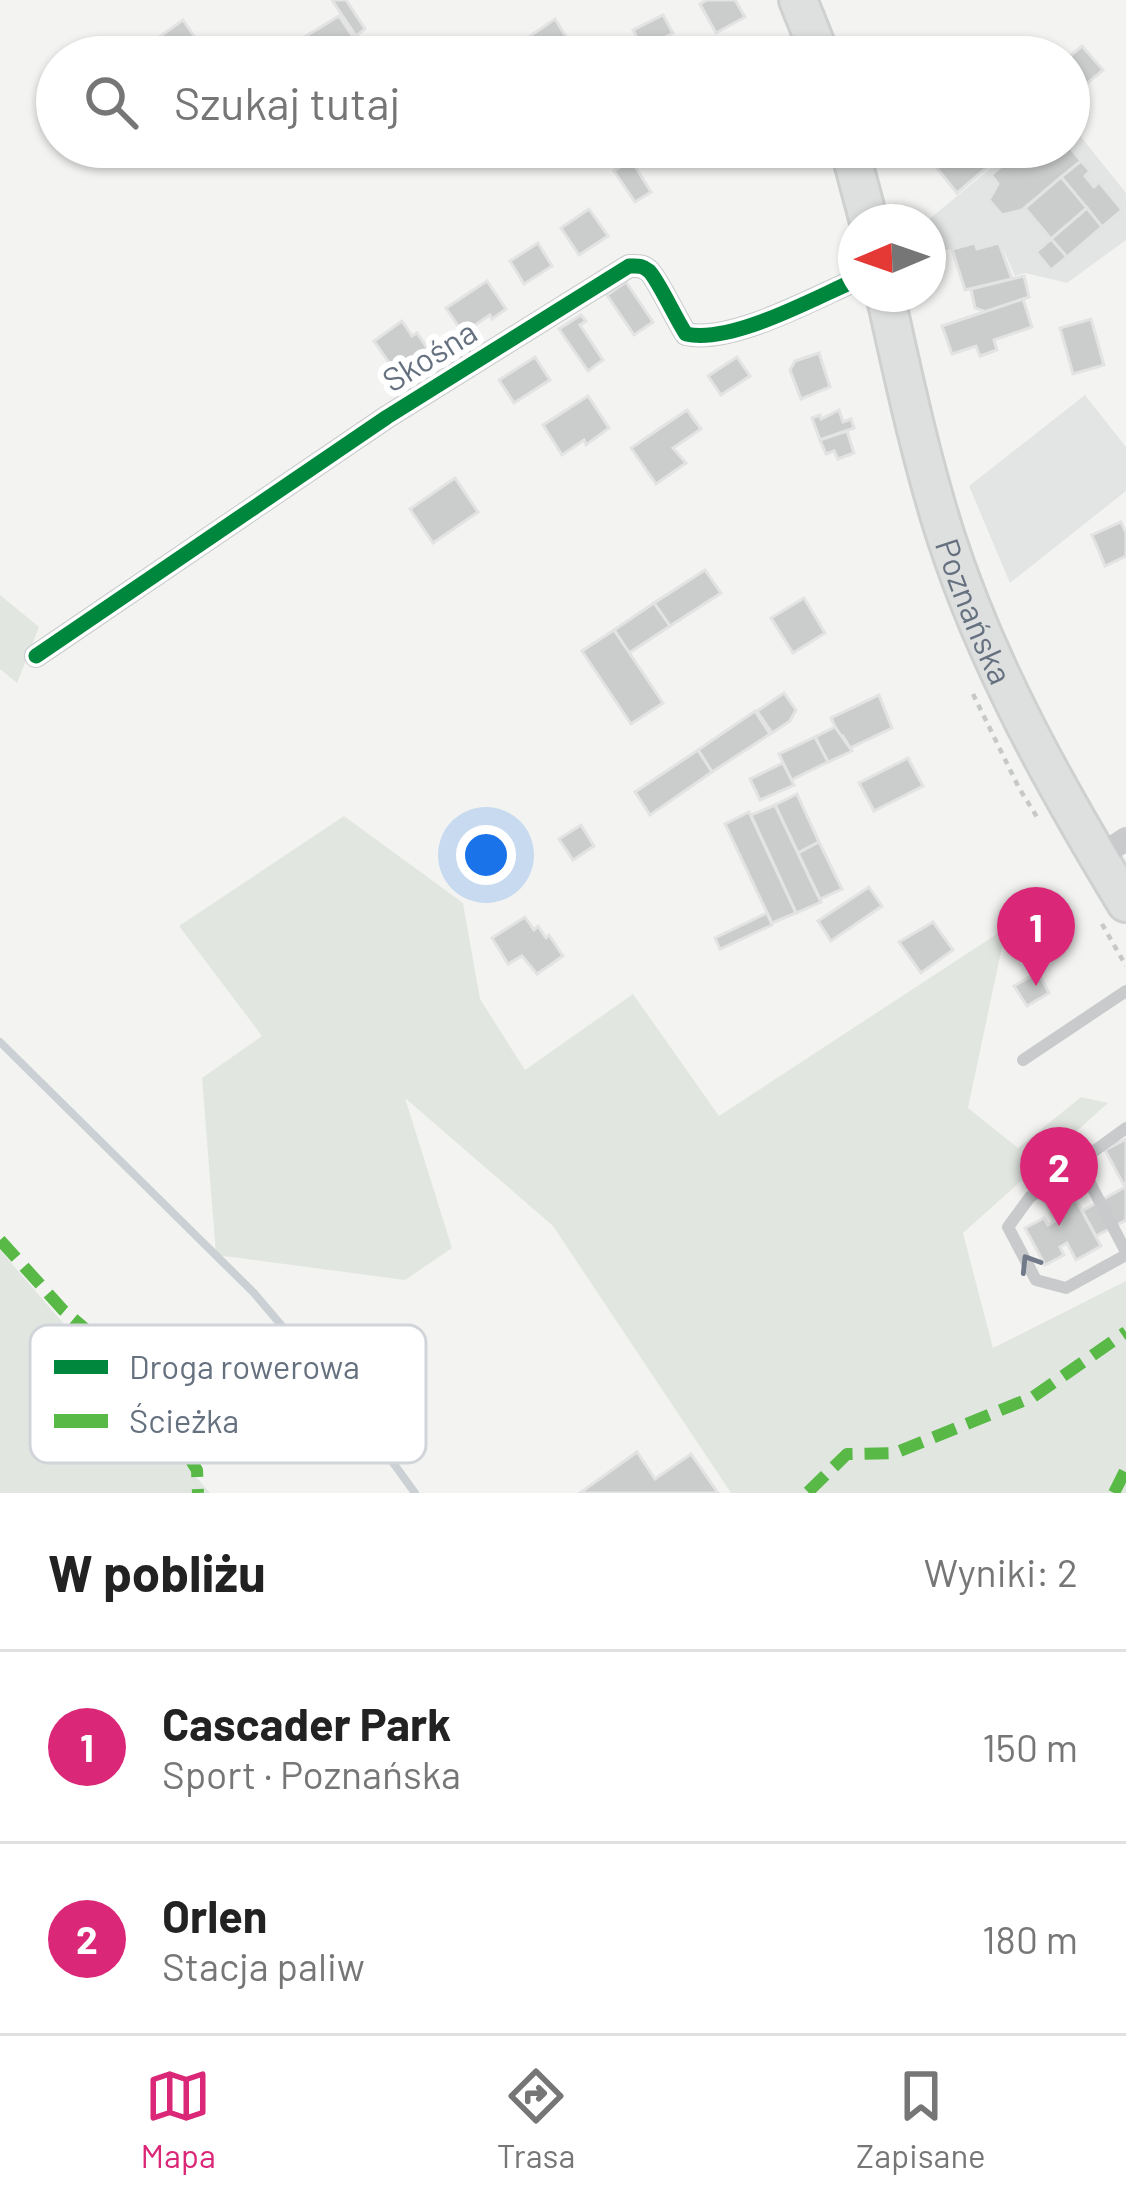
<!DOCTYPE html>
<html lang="pl">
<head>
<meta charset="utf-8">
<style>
	:root { --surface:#fff; --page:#f6f6f6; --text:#222; --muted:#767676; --line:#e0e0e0; --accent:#db2777 }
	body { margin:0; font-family:Barlow,sans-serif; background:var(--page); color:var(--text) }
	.compass { position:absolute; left:838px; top:204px; width:108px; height:108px; border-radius:50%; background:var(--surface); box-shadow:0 3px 9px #0004; rotate:268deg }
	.you { position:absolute; left:486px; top:855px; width:42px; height:42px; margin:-30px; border:9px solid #fff; border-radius:50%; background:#1a73e8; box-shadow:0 0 0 18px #1a73e833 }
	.badge { display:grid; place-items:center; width:78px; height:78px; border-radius:50%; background:var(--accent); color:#fff; font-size:39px; font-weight:700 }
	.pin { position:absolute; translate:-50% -99px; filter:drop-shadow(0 3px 6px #0008) }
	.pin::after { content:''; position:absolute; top:63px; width:42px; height:36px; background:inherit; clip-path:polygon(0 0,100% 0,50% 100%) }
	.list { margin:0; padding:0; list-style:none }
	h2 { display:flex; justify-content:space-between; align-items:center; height:156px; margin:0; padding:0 48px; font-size:51px }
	h2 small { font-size:39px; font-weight:400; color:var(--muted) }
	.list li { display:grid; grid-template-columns:78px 1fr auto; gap:36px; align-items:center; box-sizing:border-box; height:192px; padding:0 48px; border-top:3px solid var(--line) }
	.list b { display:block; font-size:45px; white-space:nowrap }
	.list p { margin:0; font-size:39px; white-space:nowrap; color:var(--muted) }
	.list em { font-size:39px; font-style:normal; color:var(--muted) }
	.icon { flex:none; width:66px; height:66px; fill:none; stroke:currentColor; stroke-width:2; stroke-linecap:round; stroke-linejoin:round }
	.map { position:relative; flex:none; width:1126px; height:1493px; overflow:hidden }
	.search { position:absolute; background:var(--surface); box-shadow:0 3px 9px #0004; left:36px; right:36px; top:36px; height:132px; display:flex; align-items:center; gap:30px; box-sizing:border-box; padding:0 42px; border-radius:66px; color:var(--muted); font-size:45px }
	.sheet { height:540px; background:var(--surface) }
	nav { display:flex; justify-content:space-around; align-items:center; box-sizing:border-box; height:168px; border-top:3px solid var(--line); background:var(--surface); font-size:33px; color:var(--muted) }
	nav a { display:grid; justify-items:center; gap:6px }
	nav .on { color:var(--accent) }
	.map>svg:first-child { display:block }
	.built { fill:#e3e5e5 }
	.green { fill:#e2e6e1 }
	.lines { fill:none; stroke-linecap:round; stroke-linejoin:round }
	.stream { stroke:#cad0d3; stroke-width:8 }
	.building { fill:#cbcdcd; stroke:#e2e3e2; stroke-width:3 }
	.secondary-casing { stroke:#cfd0d0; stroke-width:42 }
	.path { stroke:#c7c8c8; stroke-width:4.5; stroke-dasharray:6 6; stroke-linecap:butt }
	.lane { stroke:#c9cacc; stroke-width:12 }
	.street { stroke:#c9cacc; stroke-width:24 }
	.secondary { stroke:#dedfdf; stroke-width:36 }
	.quiet { stroke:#58b947; stroke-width:12; stroke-dasharray:24 12; stroke-linecap:butt }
	.cycleway-casing { stroke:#fff; stroke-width:22 }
	.cycleway { stroke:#00873e; stroke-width:15 }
	.oneway { stroke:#707a88 }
	.labels { text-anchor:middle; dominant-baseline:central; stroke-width:12; stroke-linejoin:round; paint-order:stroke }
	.street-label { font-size:33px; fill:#667180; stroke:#fff }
	.key { fill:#fff; stroke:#d1d4d9; stroke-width:3 }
	.key-label { font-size:33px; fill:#667180 }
</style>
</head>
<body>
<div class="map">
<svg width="1126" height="1493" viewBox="0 0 1126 1493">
	<rect width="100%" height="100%" fill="#f3f4f2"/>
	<g class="built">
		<path d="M1069,122L1126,193V240L1067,283L1025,273L1015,276L1000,242L978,249L975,242L928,255L927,221L1016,147H1069Z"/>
		<path d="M1085,395L1126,447V491L1010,583L969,486Z"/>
	</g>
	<g class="green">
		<path d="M0,595L39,627L17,683L0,669Z"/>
		<path d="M344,816L463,903L480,999L525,1070L633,994L719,1116L1006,928L968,1108L1018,1148L1081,1097L1108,1103L963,1233L993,1348L1126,1281V1493H731L553,1226L405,1098L452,1248L405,1280L216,1255L202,1078L262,1036L179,926Z"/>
		<path d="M0,1250L210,1493H0Z"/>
	</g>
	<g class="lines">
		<path class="stream" d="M0,1042L254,1293L363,1421L415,1493"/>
	</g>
	<g class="building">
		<path d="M332,0H346L365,29L356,36Z"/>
		<path d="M707,0H735L745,17L716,33L700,4Z"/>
		<path d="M663,15L673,33L643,49L633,30Z"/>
		<path d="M339,16L353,37L364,57H321L306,36Z"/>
		<path d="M555,19L577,54L572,57H512L508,51Z"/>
		<path d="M183,20L194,36L163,57H131Z"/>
		<path d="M1082,46L1103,70L1069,99V57Z"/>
		<path d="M1069,146L1081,161L1022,210L1002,215L989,200L998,184L991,175L1024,147Z"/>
		<path d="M127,147H167L140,166Z"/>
		<path d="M961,147H978L992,163L957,193L936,167Z"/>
		<path d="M631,160L651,192L635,202L614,171Z"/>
		<path d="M1081,161L1090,171L1085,176L1094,187L1099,182L1122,210L1102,227L1061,177Z"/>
		<path d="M1061,177L1087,208L1051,239L1025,208Z"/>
		<path d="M1087,208L1102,227L1067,257L1051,239Z"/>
		<path d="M589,209L608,236L579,255L561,228Z"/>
		<path d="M1051,239L1067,257L1051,270L1036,252Z"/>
		<path d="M538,243L552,266L524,284L510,261Z"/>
		<path d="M975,243L977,249L999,243L1012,279L965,290L952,249Z"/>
		<path d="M1024,276L1029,297L986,312L975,308L971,289Z"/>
		<path d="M487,281L506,309L492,319L490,315L463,333L446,308Z"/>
		<path d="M626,282L653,322L634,335L607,295Z"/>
		<path d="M1023,299L1032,327L994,340L997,350L980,356L976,346L952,354L942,326Z"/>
		<path d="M581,315L586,321L580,325L603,360L588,371L559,329Z"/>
		<path d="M1091,319L1104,365L1073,374L1060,328Z"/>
		<path d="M402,321L412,336L417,333L429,351L397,374L374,341Z"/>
		<path d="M819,353L830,387L801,399L790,370L795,361Z"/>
		<path d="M535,357L550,380L514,403L499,380Z"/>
		<path d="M737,357L750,376L721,395L708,376Z"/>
		<path d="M588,396L609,428L586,445L584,440L562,455L543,425Z"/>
		<path d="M687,410L701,429L673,448L686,463L656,484L631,448Z"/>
		<path d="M839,410L843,422L851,419L854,428L820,440L812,418L820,415L821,419Z"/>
		<path d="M847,431L854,453L838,459L834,451L826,454L820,440Z"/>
		<path d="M455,478L478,512L433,543L410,509Z"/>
		<path d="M1121,522L1126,533V556L1105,566L1092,535Z"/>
		<path d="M705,570L721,593L670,626L654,603Z"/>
		<path d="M804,598L825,633L793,653L771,618Z"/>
		<path d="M654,603L670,626L629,653L614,630Z"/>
		<path d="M614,630L663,703L631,724L582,651Z"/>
		<path d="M784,693L796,710L790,721L772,733L757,711Z"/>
		<path d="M879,695L892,728L850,748L843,736L840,737L831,718Z"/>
		<path d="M755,711L770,734L712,772L698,750Z"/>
		<path d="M835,727L852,751L828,762L815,737Z"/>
		<path d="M815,737L828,762L791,780L779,754Z"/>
		<path d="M698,750L712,772L650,815L635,792Z"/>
		<path d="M908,758L923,786L874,811L859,783Z"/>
		<path d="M783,763L794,785L760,800L750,779Z"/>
		<path d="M797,794L819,842L798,853L775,805Z"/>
		<path d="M775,805L821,902L796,913L751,815Z"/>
		<path d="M749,812L796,913L772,923L725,824Z"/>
		<path d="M581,825L594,846L573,860L559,839Z"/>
		<path d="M819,842L842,889L820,899L798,853Z"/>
		<path d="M869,887L882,906L831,941L818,921Z"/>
		<path d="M767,913L772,925L720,949L715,938Z"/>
		<path d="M525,917L534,930L538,926L546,938L549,935L563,956L537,974L522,956L508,964L492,938Z"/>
		<path d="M933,922L953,950L921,973L899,942Z"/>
		<path d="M1038,972L1049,993L1027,1006L1014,986Z"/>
		<path d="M1126,1139V1220L1096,1236L1082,1211L1125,1187L1105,1150Z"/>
		<path d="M1068,1185L1101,1246L1076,1260L1067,1243L1060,1247L1064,1255L1045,1265L1025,1228L1044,1218L1048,1225L1055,1221L1043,1199Z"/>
		<path d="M637,1452L655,1479L691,1454L718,1493H580Z"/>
	</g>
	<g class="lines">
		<g class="secondary-casing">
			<g id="secondary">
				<path d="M798,0L821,57"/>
				<path d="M849,147L869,222"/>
				<path id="s1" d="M885,294C903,375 920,455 945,534C987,665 1055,786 1126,903"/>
			</g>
		</g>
		<g class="path">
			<path d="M973,694L1019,788L1037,817"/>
			<path d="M1102,924L1126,966"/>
		</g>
		<g class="lane">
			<path d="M1023,1060L1126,991"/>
			<path d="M1126,1128L1079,1162L1126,1252"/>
			<path d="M1079,1162L1030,1197L1008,1227L1036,1280L1066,1288L1126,1255"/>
		</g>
		<g class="street">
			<path d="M36,656L387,417L629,266C638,266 642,265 649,271C657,278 676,319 686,334C732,344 812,299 856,280"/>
			<path d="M1098,857L1126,839"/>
		</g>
		<use href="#secondary" class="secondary"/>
		<g class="quiet">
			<path d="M0,1240L63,1310L129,1366L197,1470L198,1493"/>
			<path d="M808,1492L847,1454L895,1453L1033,1397L1126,1332"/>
			<path d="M1114,1493L1126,1469"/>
		</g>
		<g class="cycleway-casing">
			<path id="cycleway" d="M36,656L387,417L629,266C638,266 642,265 649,271C657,278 676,319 686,334C732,344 812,299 856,280"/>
		</g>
		<use href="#cycleway" class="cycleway"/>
	</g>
	<defs><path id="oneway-chevron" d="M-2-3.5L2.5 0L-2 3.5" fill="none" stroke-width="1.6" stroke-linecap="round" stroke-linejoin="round" transform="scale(3)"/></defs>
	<use class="oneway" href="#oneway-chevron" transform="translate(1029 1263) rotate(-122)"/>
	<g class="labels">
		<g class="street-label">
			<text transform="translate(429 355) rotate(-32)">Skośna</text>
			<text stroke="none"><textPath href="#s1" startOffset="330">Poznańska</textPath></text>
		</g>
	</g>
	<rect x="30" y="1325" width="396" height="138" rx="18" class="key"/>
	<rect x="54" y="1360" width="54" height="14" fill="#00873e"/>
	<rect x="54" y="1414" width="54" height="14" fill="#58b947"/>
	<g class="key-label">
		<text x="129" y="1379">Droga rowerowa</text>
		<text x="129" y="1433">Ścieżka</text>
	</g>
</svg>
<svg class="compass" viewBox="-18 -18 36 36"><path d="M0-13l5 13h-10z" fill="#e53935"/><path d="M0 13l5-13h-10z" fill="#767676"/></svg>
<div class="you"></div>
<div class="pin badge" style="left:1036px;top:986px">1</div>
<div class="pin badge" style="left:1059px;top:1226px">2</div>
<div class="search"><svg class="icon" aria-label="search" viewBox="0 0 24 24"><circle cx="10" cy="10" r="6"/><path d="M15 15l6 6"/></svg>Szukaj tutaj</div>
</div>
<section class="sheet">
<h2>W pobliżu<small>Wyniki: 2</small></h2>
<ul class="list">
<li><span class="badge">1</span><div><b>Cascader Park</b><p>Sport · Poznańska</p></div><em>150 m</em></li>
<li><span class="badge">2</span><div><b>Orlen</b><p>Stacja paliw</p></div><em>180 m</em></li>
</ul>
</section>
<nav>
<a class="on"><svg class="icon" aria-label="map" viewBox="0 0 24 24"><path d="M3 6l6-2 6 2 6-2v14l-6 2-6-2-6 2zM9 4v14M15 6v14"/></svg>Mapa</a>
<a><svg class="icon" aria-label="directions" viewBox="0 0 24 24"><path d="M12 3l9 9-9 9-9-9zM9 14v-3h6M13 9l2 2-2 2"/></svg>Trasa</a>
<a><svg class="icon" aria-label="saved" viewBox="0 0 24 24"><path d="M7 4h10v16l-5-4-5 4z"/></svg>Zapisane</a>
</nav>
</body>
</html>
